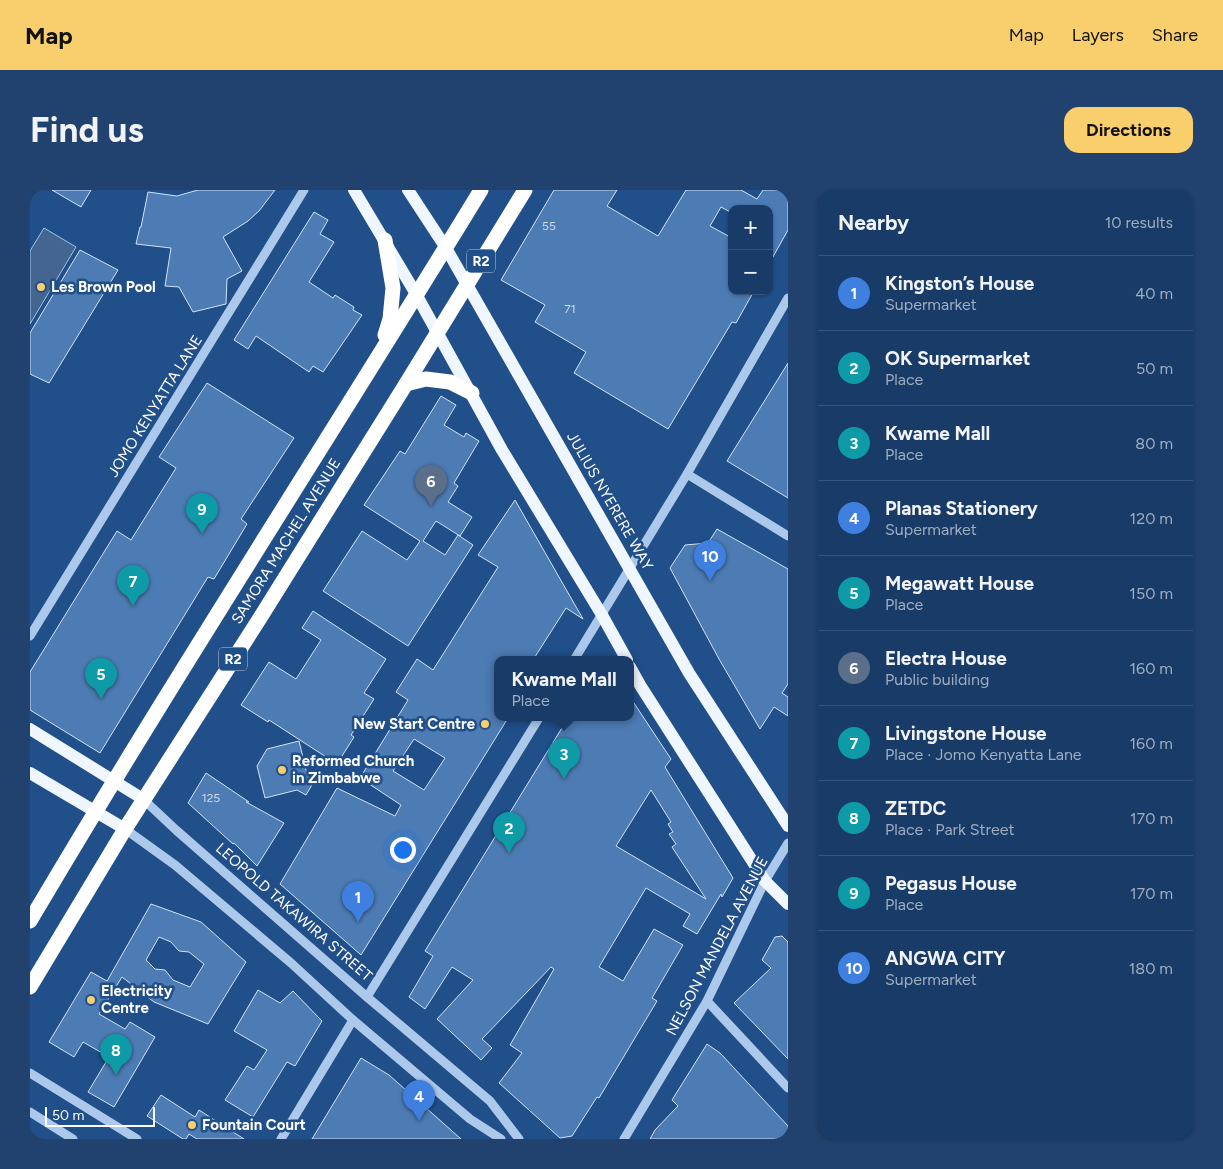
<!DOCTYPE html>
<html lang="en">
<head>
<meta charset="utf-8">
<style>
	:root { --surface:#183b68; --page:#21426e; --text:#f1f3f6; --muted:#9fadc0; --line:#36557c; --accent:#f8cf6c }
	body { margin:0; font-family:Figtree,sans-serif; background:var(--page); color:var(--text) }
	.controls { position:absolute; right:15px; top:15px; display:grid; overflow:hidden; border-radius:10px; box-shadow:0 1px 4px #0004 }
	.controls button { width:45px; height:45px; display:grid; place-items:center; padding:0; border:0; border-bottom:1px solid var(--line); background:var(--surface); color:var(--text); font:25px sans-serif }
	.scale { position:absolute; left:15px; bottom:12px; width:110px; box-sizing:border-box; padding-left:5px; border:2px solid #fff; border-top:0; font-size:14px; line-height:18px; white-space:nowrap; color:#fff; -webkit-text-stroke:4px #204f8a; paint-order:stroke }
	.you { position:absolute; left:372px; top:659px; width:18px; height:18px; margin:-12px; border:4px solid #fff; border-radius:50%; background:#1a73e8; box-shadow:0 0 0 8px #1a73e833 }
	.badge { display:grid; place-items:center; width:32px; height:32px; border-radius:50%; background:var(--accent); color:#fff; font-size:16px; font-weight:700 }
	.pin { position:absolute; translate:-50% -41px; filter:drop-shadow(0 1px 2px #0008) }
	.pin::after { content:''; position:absolute; top:26px; width:18px; height:15px; background:inherit; clip-path:polygon(0 0,100% 0,50% 100%) }
	.popup { position:absolute; left:464px; top:466px; width:140px; height:65px; box-sizing:border-box; display:grid; place-content:center; border-radius:10px; background:var(--surface); filter:drop-shadow(0 1px 4px #0005); font-size:16px; white-space:nowrap; color:var(--muted) }
	.popup b { font-size:19px; color:var(--text) }
	.popup::after { content:''; position:absolute; left:50%; top:100%; margin-left:-10px; border:10px solid transparent; border-top-color:var(--surface) }
	.list { margin:0; padding:0; list-style:none }
	h2 { display:flex; justify-content:space-between; align-items:center; height:65px; margin:0; padding:0 20px; font-size:21px }
	h2 small { font-size:16px; font-weight:400; color:var(--muted) }
	.list li { display:grid; grid-template-columns:32px 1fr auto; gap:15px; align-items:center; box-sizing:border-box; height:75px; padding:0 20px; border-top:1px solid var(--line) }
	.list b { display:block; font-size:19px; white-space:nowrap }
	.list p { margin:0; font-size:16px; white-space:nowrap; color:var(--muted) }
	.list em { font-size:16px; font-style:normal; color:var(--muted) }
	.map { position:relative; flex:none; width:758px; height:949px; overflow:hidden; border-radius:15px }
	header { display:flex; align-items:center; gap:30px; box-sizing:border-box; height:70px; padding:0 25px; background:var(--accent); color:#111 }
	header strong { font-size:24px }
	nav { display:flex; gap:28px; margin-inline-start:auto; font-size:18px }
	.intro { display:flex; align-items:center; justify-content:space-between; box-sizing:border-box; height:120px; padding:0 30px }
	h1 { margin:0; font-size:35px }
	.button { padding:12px 22px; border-radius:15px; background:var(--accent); color:#111; font-size:18px; font-weight:700 }
	main { display:flex; gap:30px; padding:0 30px }
	aside { flex:1; background:var(--surface); border-radius:15px; box-shadow:0 1px 4px #0004 }
	.map>svg:first-child { display:block }
	.water { fill:#43658f; stroke:#9fc4ec }
	.building { fill:#4d7bb3; stroke:#d1e3f8; fill-rule:evenodd }
	.lines { fill:none; stroke-linecap:round; stroke-linejoin:round }
	.minor { stroke:#acc9eb; stroke-width:9 }
	.major { stroke:#f0f6fe; stroke-width:12 }
	.highway { stroke:#fff; stroke-width:15 }
	.poi-dot { fill:#f8cf6c; stroke:#204f8a; stroke-width:2 }
	.labels { text-anchor:middle; dominant-baseline:central; stroke-width:5; stroke-linejoin:round; paint-order:stroke }
	.number-label { font-size:12px; fill:#d2deec }
	.shield { fill:#204f8a; stroke:#bccadc; stroke-width:1 }
	.shield-label { font-size:14px; font-weight:bold; fill:#fff }
	.poi-label { font-size:15px; font-weight:bold; fill:#fff; stroke:#204f8a; text-anchor:start }
	.street-label { font-size:15px; fill:#fff; stroke:#204f8a }
</style>
</head>
<body>
<header>
<strong>Map</strong>
<nav><a>Map</a><a>Layers</a><a>Share</a></nav>
</header>
<div class="intro"><h1>Find us</h1><a class="button">Directions</a></div>
<main>
<div class="map">
<svg width="758" height="949" viewBox="0 0 758 949">
	<rect width="100%" height="100%" fill="#204f8a"/>
	<path class="water" d="M14,38L46,57L0,134V61Z"/>
	<g class="building">
		<path d="M22,0H61L51,17Z"/>
		<path d="M168,0H245L229,21L218,31L193,47L212,81L197,89L196,114L163,122L149,97L135,96L141,58L106,54L110,37H111L118,2L147,6Z"/>
		<path d="M524,0H587L577,16L628,46L656,0H711L727,9L733,0H758V40L739,74V19H702V23L691,17L680,36L702,48V101H724L706,133L702,132L638,239L544,183L556,162L505,132L515,115L471,90Z"/>
		<path d="M284,22L298,30L290,44L304,52L279,92L303,108L305,105L324,117L323,120L332,125L293,182L283,176L279,182L226,146L218,159L204,150Z"/>
		<path d="M50,60L88,80L19,193L0,184V143Z"/>
		<path d="M758,173V308L697,271Z"/>
		<path d="M177,193L264,248L211,329L217,334L184,389L178,387L70,563L0,520V482L87,341L101,350L146,278L129,267Z"/>
		<path d="M411,206L426,215L414,235L434,247L436,243L449,251L424,293L428,296L418,312L442,327L430,346L406,331L393,351L415,365L428,345L443,355L378,456L293,401L332,341L377,370L390,351L334,315L370,261L375,264Z"/>
		<path d="M485,310L553,429L536,418L503,470H468V528H478L331,765L250,694L307,598L365,626L371,615L330,588L378,510L366,502L387,469L403,480L468,377L448,365ZM384,549L415,568L394,600L363,581Z"/>
		<path d="M687,339L758,379V494L752,503L758,507V526L744,517L730,539L689,469L640,378L655,355L678,353Z"/>
		<path d="M283,421L356,469L334,503L344,509L321,545L324,547L307,574L239,530L238,532L211,515L239,472L266,489L291,450L272,438Z"/>
		<path d="M600,507L641,569L635,577L703,688L692,707L691,704L667,744L653,736L660,724L616,698L569,777L593,791L624,739L653,755L622,808L627,811L569,908L567,907L542,946L530,948L469,893L492,863L480,855L524,779L521,777L452,849L462,858L451,870L407,829L443,790L422,777L395,819L379,807L403,766L395,761L538,528H600ZM621,600L641,632L638,634L643,642L639,644L646,654L642,657L676,709L586,656Z"/>
		<path d="M269,551L277,584L286,588L276,605L267,600L235,608L227,576L237,559Z"/>
		<path d="M176,583L219,612H216L254,633L227,676L204,653L203,654L158,613Z"/>
		<path d="M121,714L171,732L216,772L178,834L124,812L92,787L69,824L95,839L100,832L125,847L84,917L58,902L79,867L53,852L44,867L19,852L61,782L77,791ZM129,747L141,752L149,761L159,762L174,774L160,797L143,790L135,780L125,779L116,770Z"/>
		<path d="M752,746L758,752V869L704,813L741,778L732,770L745,747Z"/>
		<path d="M228,800L250,813L263,801L292,831L265,876L257,872L223,927L195,910L217,876L224,880L237,860L204,841Z"/>
		<path d="M677,854L690,863L758,936V949H620L625,940L648,916L642,910Z"/>
		<path d="M331,868L359,885L431,949H282Z"/>
		<path d="M131,905L165,927L169,920L214,949H167L159,944L156,949H153L117,926Z"/>
	</g>
	<g class="lines">
		<g class="minor">
			<path d="M657,284L758,346"/>
			<path d="M0,446L274,0"/>
			<path d="M544,470L657,284L758,108"/>
			<path d="M113,609L146,640L337,807L460,911L489,949"/>
			<path d="M95,639L145,675L261,773L323,830L440,929L471,949"/>
			<path d="M337,807L509,528"/>
			<path d="M677,811L758,898"/>
			<path d="M0,883L107,949"/>
			<path d="M0,922L43,949"/>
			<path d="M251,949L323,830"/>
			<path d="M594,949L677,811L735,691L758,653"/>
		</g>
		<g class="major">
			<path d="M324,0L386,104L472,260L572,425L597,470"/>
			<path d="M378,0L416,58L659,483L758,636"/>
			<path d="M600,477L610,495L735,691L758,714"/>
			<path d="M0,539L113,609"/>
			<path d="M0,583L95,639"/>
		</g>
		<g class="highway">
			<path d="M355,50L363,98L360,129L355,145"/>
			<path d="M376,194L396,189L420,192L442,203"/>
			<path d="M0,731C146,484 302,244 451,0"/>
			<path d="M0,797L95,639L230,428L376,194L495,0"/>
		</g>
	</g>
	<g class="poi-dot">
		<circle cx="11" cy="97" r="5"/>
		<circle cx="455" cy="534" r="5"/>
		<circle cx="252" cy="580" r="5"/>
		<circle cx="61" cy="810" r="5"/>
		<circle cx="162" cy="935" r="5"/>
	</g>
	<g class="labels">
		<g class="number-label">
			<text x="519" y="36">55</text>
			<text x="540" y="119">71</text>
			<text x="181" y="608">125</text>
		</g>
		<g class="shield">
			<rect x="437" y="59.5" width="28" height="23" rx="4"/>
			<rect x="189" y="457.5" width="28" height="23" rx="4"/>
		</g>
		<g class="shield-label">
			<text x="451" y="71">R2</text>
			<text x="203" y="469">R2</text>
		</g>
		<g class="poi-label">
			<text x="21" y="97">Les Brown Pool</text>
			<text x="445" y="534" text-anchor="end">New Start Centre</text>
			<text x="262" y="571">Reformed Church<tspan x="262" dy="17">in Zimbabwe</tspan></text>
			<text x="71" y="801">Electricity<tspan x="71" dy="17">Centre</tspan></text>
			<text x="172" y="935">Fountain Court</text>
		</g>
		<g class="street-label">
			<text transform="translate(125 216) rotate(-58)">JOMO KENYATTA LANE</text>
			<text transform="translate(580 311) rotate(60)">JULIUS NYERERE WAY</text>
			<text transform="translate(256 351) rotate(-58)">SAMORA MACHEL AVENUE</text>
			<text transform="translate(264 722) rotate(41)">LEOPOLD TAKAWIRA STREET</text>
			<text transform="translate(687 756) rotate(-62)">NELSON MANDELA AVENUE</text>
		</g>
	</g>
</svg>
<div class="controls">
<button>+</button>
<button>−</button>
</div>
<div class="scale">50 m</div>
<div class="you"></div>
<div class="pin badge" style="left:328px;top:732px;background:#3f7fe0">1</div>
<div class="pin badge" style="left:479px;top:663px;background:#0f9aa8">2</div>
<div class="pin badge" style="left:534px;top:589px;background:#0f9aa8">3</div>
<div class="popup"><b>Kwame Mall</b>Place</div>
<div class="pin badge" style="left:389px;top:931px;background:#3f7fe0">4</div>
<div class="pin badge" style="left:71px;top:509px;background:#0f9aa8">5</div>
<div class="pin badge" style="left:401px;top:316px;background:#5c6f8a">6</div>
<div class="pin badge" style="left:103px;top:416px;background:#0f9aa8">7</div>
<div class="pin badge" style="left:86px;top:885px;background:#0f9aa8">8</div>
<div class="pin badge" style="left:172px;top:344px;background:#0f9aa8">9</div>
<div class="pin badge" style="left:680px;top:391px;background:#3f7fe0">10</div>
</div>
<aside>
<h2>Nearby<small>10 results</small></h2>
<ul class="list">
<li><span class="badge" style="background:#3f7fe0">1</span><div><b>Kingston’s House</b><p>Supermarket</p></div><em>40 m</em></li>
<li><span class="badge" style="background:#0f9aa8">2</span><div><b>OK Supermarket</b><p>Place</p></div><em>50 m</em></li>
<li><span class="badge" style="background:#0f9aa8">3</span><div><b>Kwame Mall</b><p>Place</p></div><em>80 m</em></li>
<li><span class="badge" style="background:#3f7fe0">4</span><div><b>Planas Stationery</b><p>Supermarket</p></div><em>120 m</em></li>
<li><span class="badge" style="background:#0f9aa8">5</span><div><b>Megawatt House</b><p>Place</p></div><em>150 m</em></li>
<li><span class="badge" style="background:#5c6f8a">6</span><div><b>Electra House</b><p>Public building</p></div><em>160 m</em></li>
<li><span class="badge" style="background:#0f9aa8">7</span><div><b>Livingstone House</b><p>Place · Jomo Kenyatta Lane</p></div><em>160 m</em></li>
<li><span class="badge" style="background:#0f9aa8">8</span><div><b>ZETDC</b><p>Place · Park Street</p></div><em>170 m</em></li>
<li><span class="badge" style="background:#0f9aa8">9</span><div><b>Pegasus House</b><p>Place</p></div><em>170 m</em></li>
<li><span class="badge" style="background:#3f7fe0">10</span><div><b>ANGWA CITY</b><p>Supermarket</p></div><em>180 m</em></li>
</ul>
</aside>
</main>
</body>
</html>
